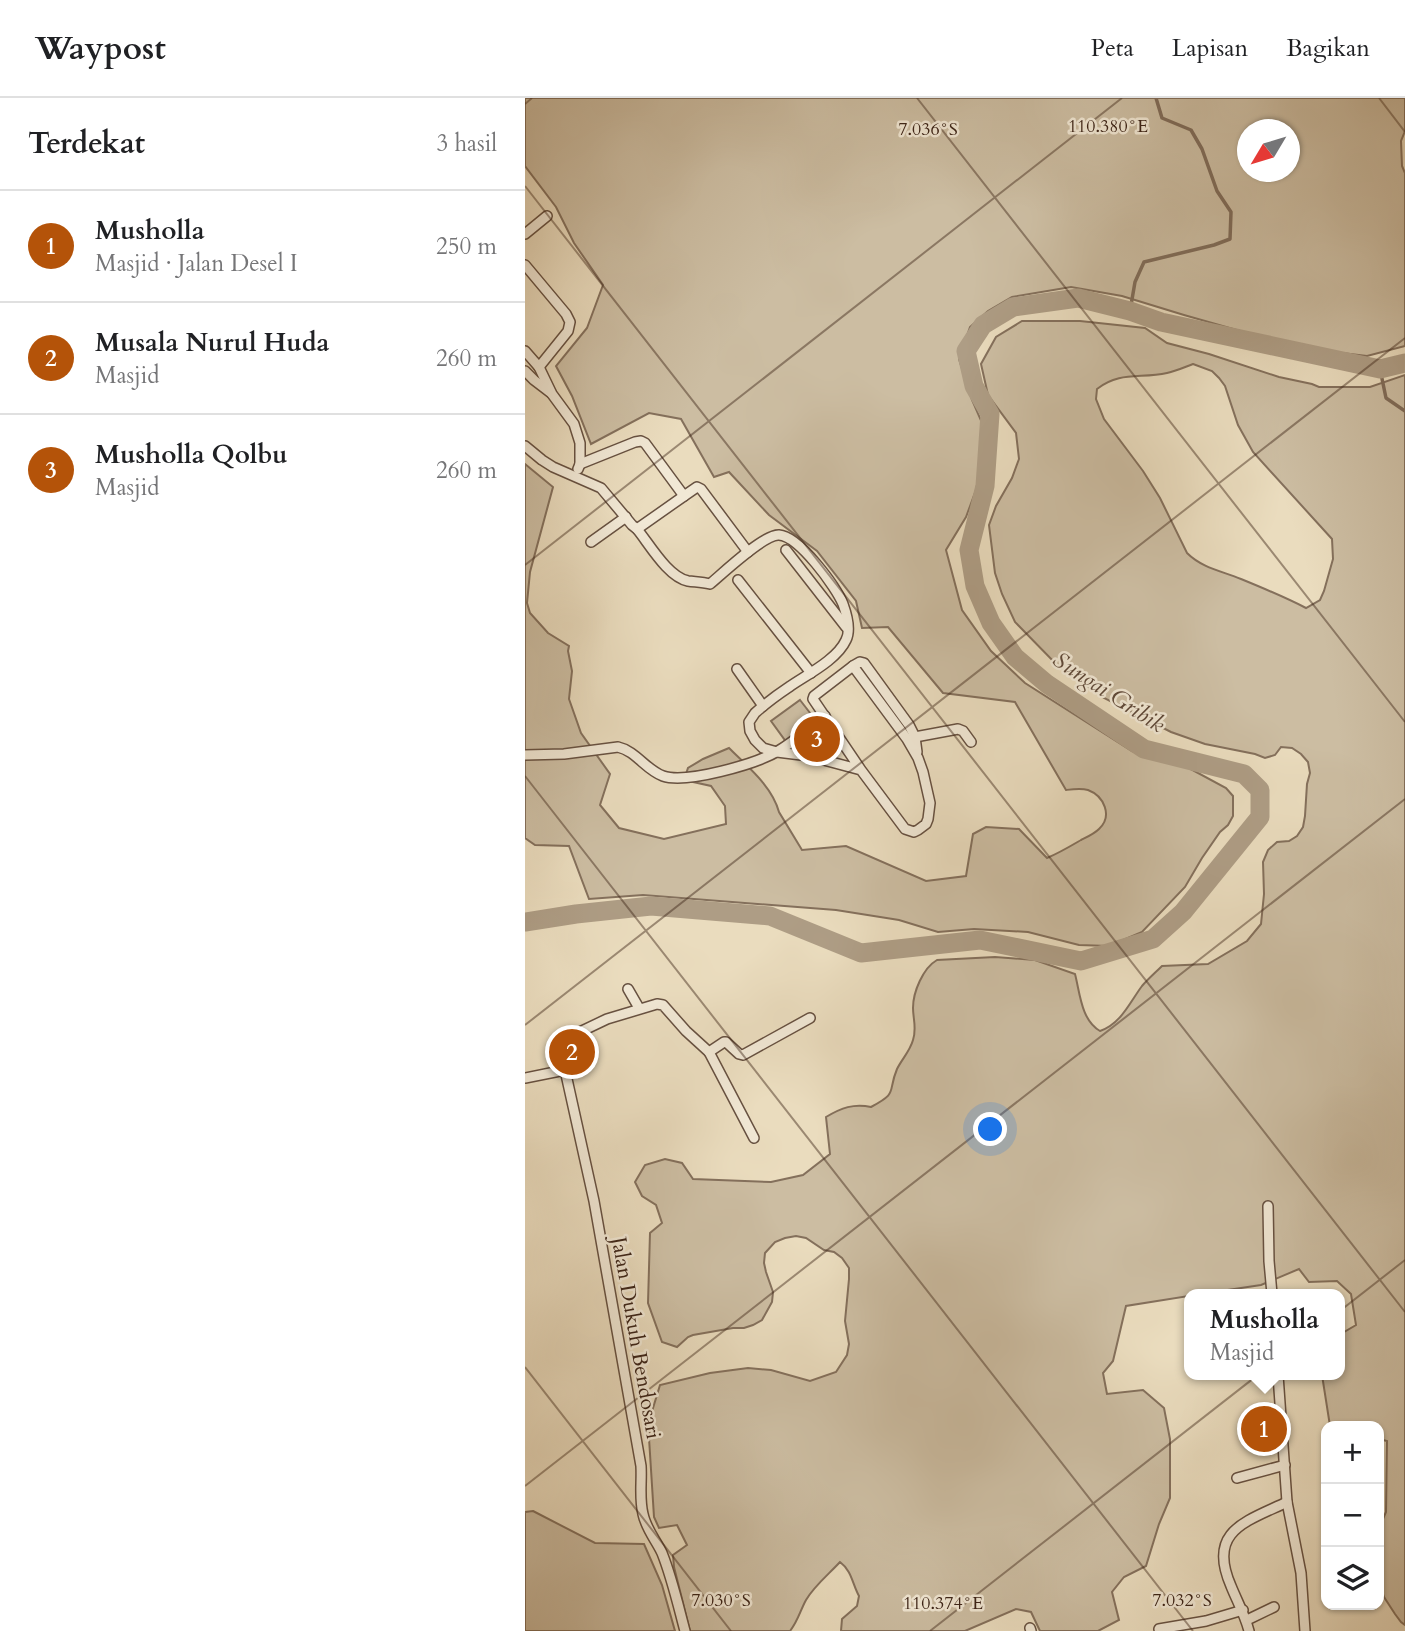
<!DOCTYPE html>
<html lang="id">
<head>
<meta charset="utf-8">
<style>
	:root { --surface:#fff; --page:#f6f6f6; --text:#202124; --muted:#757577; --line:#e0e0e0; --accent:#b45309 }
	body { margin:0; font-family:Cardo,serif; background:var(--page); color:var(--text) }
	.controls { position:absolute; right:21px; bottom:21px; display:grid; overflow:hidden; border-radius:14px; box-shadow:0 2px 5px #0004 }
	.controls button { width:63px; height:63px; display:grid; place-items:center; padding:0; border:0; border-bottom:2px solid var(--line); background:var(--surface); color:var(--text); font:35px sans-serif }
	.compass { position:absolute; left:712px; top:21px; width:63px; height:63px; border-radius:50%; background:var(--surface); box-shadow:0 2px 5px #0004; rotate:232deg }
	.you { position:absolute; left:466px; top:1032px; width:24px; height:24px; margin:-18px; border:5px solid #fff; border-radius:50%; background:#1a73e8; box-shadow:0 0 0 10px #1a73e833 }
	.badge { display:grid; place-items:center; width:46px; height:46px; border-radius:50%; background:var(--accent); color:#fff; font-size:23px; font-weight:700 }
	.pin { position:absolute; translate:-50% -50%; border:4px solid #fff; box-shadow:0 2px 7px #0006 }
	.popup { position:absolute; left:659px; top:1191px; width:161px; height:91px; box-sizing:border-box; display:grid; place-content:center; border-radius:14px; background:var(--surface); filter:drop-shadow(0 2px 5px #0005); font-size:23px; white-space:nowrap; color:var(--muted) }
	.popup b { font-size:26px; color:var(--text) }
	.popup::after { content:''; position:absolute; left:50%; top:100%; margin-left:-14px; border:14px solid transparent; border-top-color:var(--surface) }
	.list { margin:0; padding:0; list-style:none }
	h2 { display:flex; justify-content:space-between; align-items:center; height:91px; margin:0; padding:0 28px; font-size:30px }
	h2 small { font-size:23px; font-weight:400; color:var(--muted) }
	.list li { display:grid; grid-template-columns:46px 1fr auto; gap:21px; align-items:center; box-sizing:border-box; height:112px; padding:0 28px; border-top:2px solid var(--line) }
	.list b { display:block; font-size:26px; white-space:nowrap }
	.list p { margin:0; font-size:23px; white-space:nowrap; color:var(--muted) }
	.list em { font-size:23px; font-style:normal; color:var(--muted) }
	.icon { flex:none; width:38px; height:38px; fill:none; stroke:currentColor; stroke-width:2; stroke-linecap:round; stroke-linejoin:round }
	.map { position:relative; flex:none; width:880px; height:1533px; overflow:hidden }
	header { display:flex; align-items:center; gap:42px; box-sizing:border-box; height:98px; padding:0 35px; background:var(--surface); border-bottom:2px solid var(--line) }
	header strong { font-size:33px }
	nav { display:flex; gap:38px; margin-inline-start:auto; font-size:24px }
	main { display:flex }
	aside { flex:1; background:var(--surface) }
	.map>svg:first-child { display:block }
	.green { fill:#ccbda2; stroke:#84705c; stroke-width:2; fill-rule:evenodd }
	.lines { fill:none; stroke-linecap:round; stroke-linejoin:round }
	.stream { stroke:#806c59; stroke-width:3.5 }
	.river { stroke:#ae9d85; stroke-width:19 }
	.street-casing { stroke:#675141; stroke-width:12 }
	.street { stroke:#f1e8d5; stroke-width:9 }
	.ticks { fill:none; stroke:#3b2317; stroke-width:2; stroke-opacity:0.45 }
	.labels { text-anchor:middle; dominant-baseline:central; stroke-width:5; stroke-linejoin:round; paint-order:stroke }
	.street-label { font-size:21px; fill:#3b2317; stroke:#f1e8d5 }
	.water-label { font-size:23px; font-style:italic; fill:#5e4838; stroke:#f1e8d5 }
	.ticks-label { font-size:18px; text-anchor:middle; fill:#3b2317; stroke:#f1e8d5; stroke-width:5; stroke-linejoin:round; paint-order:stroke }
</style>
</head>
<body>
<header>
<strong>Waypost</strong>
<nav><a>Peta</a><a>Lapisan</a><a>Bagikan</a></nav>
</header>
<main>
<aside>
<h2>Terdekat<small>3 hasil</small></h2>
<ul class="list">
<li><span class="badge">1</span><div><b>Musholla</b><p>Masjid · Jalan Desel I</p></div><em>250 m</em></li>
<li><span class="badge">2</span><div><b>Musala Nurul Huda</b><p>Masjid</p></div><em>260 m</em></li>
<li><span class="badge">3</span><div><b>Musholla Qolbu</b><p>Masjid</p></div><em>260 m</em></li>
</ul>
</aside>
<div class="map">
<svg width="880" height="1533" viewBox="0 0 880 1533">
	<rect width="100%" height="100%" fill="#eadcbe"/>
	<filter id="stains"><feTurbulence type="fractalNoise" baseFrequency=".00286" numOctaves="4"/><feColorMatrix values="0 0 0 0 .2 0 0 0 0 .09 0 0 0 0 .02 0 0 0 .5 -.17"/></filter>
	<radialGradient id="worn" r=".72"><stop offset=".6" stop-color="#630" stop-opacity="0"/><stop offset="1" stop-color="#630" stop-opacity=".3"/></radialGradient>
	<g class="green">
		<path d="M0,0H880V33L876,43L877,68L880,75V248L842,258L775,250L659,217L597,198L546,189L487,199L463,213L445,229L434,261L447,302L458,327L455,372L451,392L441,419L421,452L437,512L466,553L500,585L607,653L662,669L701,690L708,698V718L703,727L695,734L677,760L660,789L617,834L584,848L554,847L503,834L449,831L413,834L374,822L311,812L118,797L64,801L44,748L10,747L0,740V366L28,389L5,474L2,505L5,515L23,535L44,548L43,553L47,573L44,601L56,635L85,676L75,707L94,730L139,741L201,726L200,708L186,688L159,682L163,670L178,661L204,650C223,669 247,688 254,714L277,752L321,748L401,783L441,778L448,736L461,729L494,731L522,760C534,755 544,749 556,742C562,739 569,736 574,731C588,718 579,698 563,692C556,690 549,691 541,692L490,604L418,595L363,529L337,530L331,503L292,453L244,417L204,374L189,379L156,321L124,315L66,346L47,298L31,268L62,230L78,187L49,145L31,109L0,68ZM722,32H764V74H722Z"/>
		<path d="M497,223H555L620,230L642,245L684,256L754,279L787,286L794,289H845L880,277V1527L876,1524L870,1516L859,1499L854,1485V1430L861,1414L862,1343L854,1341V1328H805L797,1277H814V1237L831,1227L826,1196L812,1183L784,1184L774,1171L736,1187L676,1196H664V1198L601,1208L588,1263L578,1275L582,1296L618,1292L639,1310L645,1341V1400L634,1426L621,1468L599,1479L587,1494L594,1522L573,1533H515L506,1514L491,1511L440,1533H316L317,1521L332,1508L334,1498C327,1485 327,1473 315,1464C304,1476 289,1488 281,1502C275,1513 273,1523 265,1533H165L149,1469L148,1457L162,1447L152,1427L134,1430L129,1419L124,1340L125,1320L135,1287L185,1275L223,1270L246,1272L285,1283L311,1274L322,1257L324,1246L320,1223L324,1181V1170L317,1160L309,1154L299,1152L281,1140L271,1138L260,1140L250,1144L240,1155L239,1165L241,1174L248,1194L247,1204L237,1222L228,1227L219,1230H208L168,1237L163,1239L152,1249L137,1244L123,1205L125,1135L137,1125L131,1107L117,1098L110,1084L120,1067L140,1061L157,1065L168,1081L246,1084L278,1077L305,1056L301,1019C316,1010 329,1005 346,1009C374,994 362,995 372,971C377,961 385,953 388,942C392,930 388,921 388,910C388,894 398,870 412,862L470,859L510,862L550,876C555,895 556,922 575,933C596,926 605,904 617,888C623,881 631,874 637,868L683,866L722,843L736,826L739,796L738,764L743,752L752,744L764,743L772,738L778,729L780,718L782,686L785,675L783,664L776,656L767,650L756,649L750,657L740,660L730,656L680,646L646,634L579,600L533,568L490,524L477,496L470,475L464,427L471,408L487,380L494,361L491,335L463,297L456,266L471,239ZM668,266L687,273L694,280L700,288L713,327L728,354L807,441L808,461L799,493L795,502L781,510C760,499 738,490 716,481C697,473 677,470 662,455L635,400L618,373L579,321L571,301L572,291C595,273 615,281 642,275C651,273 660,269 668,266Z"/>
		<path d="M275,602L292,624L262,645L246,623Z"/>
		<path d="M8,1413L70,1445L119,1446L137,1487L150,1533H0V1414Z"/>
	</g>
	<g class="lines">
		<g class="stream">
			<path d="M605,213L610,184L619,164L689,147L705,141L706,114L692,93L677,51L666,32L637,20L631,0"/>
			<path d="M855,271L861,300L880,313"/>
		</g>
		<path class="river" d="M0,824L51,816L126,808L245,818L336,855L455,842L556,863L628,841L658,814L735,719V692L719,676L619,651L522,586L490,559L466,525L450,488L444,452L460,388L465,316L449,288L441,253L458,227L488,209L553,200L605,213L636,224L855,271L880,265"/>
		<g class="street-casing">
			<g id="street">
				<path d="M0,136L22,118"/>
				<path d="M0,167L41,216L45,224L43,233L14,269"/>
				<path d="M0,253L14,269L27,296L49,326L55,345V366L53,371"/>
				<path d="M0,273L9,282L26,295"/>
				<path d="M0,348L17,362L28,369L76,390L107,427L112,431C125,447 143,479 163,483C170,484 177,484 185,486C197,476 239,436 254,437C274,438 311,489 318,506C322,517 326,532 321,542C312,562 281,577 264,589C252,597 240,606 230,615L224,624L225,633L230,642L238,650L252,654L284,658L336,672L380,731L389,734L393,732L401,726L403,721L405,705L398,674L393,660L382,641L328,568L289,598L288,601L336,672"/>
				<path d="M55,366L110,344L116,343L120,345L159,398L172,389L176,391L223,454"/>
				<path d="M112,431L159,398"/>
				<path d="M66,444L101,419"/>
				<path d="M261,452L321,529"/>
				<path d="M213,482L286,575"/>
				<path d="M328,568L335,564L339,565L384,627L390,639L392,654"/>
				<path d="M212,571L238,608"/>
				<path d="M390,639L433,631L438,633L446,644"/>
				<path d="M0,657L39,656L93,649C111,653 121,672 138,678C161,686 231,666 253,653C269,644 285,629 300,618"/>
				<path d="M103,891L114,910"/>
				<path d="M184,954L229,1040"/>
				<path d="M40,972L35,947L38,942L82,921L132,906L138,907L161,933L184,954L199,944H201L214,956L218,957L285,920"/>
				<path d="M0,980L40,972L69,1103L116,1368C117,1384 114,1400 118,1416C121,1431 131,1442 137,1455C147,1480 153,1507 160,1533"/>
				<path d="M743,1108L744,1163L747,1196"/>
				<path d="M753,1277L762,1404L776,1475L780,1533"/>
				<path d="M712,1380L760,1367"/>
				<path d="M722,1522L749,1509"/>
				<path d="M505,1530L506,1533"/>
				<path d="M634,1531L681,1523L718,1512"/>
				<path d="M724,1533C720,1517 712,1503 706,1488C682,1433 720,1424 762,1404"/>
			</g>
		</g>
		<use href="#street" class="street"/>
	</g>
	<path class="ticks" d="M392,0L880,624M854,0L880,34M0,6L7,0M0,88L880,1214M0,467L597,0M0,678L668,1533M0,927L880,240M0,1269L206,1533M0,1388L880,701M405,1533L880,1162"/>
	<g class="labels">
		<g class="street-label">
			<text transform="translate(111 1240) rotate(80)">Jalan Dukuh Bendosari</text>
		</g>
		<g class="water-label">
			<text transform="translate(584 594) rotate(33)">Sungai Gribik</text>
		</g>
	</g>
	<g class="ticks-label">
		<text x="583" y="34">110.380°E</text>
		<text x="403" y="37">7.036°S</text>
		<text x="196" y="1508">7.030°S</text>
		<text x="657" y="1508">7.032°S</text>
		<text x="418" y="1511">110.374°E</text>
	</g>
	<rect width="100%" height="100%" filter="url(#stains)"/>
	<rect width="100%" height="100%" fill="url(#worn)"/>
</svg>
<div class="controls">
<button>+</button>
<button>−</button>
<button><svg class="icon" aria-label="layers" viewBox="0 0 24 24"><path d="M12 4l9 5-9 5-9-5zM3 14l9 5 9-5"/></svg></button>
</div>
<svg class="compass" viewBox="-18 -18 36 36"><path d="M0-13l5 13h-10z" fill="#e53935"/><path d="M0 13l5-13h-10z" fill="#757577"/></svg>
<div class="you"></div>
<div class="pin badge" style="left:739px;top:1331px">1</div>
<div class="popup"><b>Musholla</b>Masjid</div>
<div class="pin badge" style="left:47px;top:954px">2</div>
<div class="pin badge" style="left:292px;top:641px">3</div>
</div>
</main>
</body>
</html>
